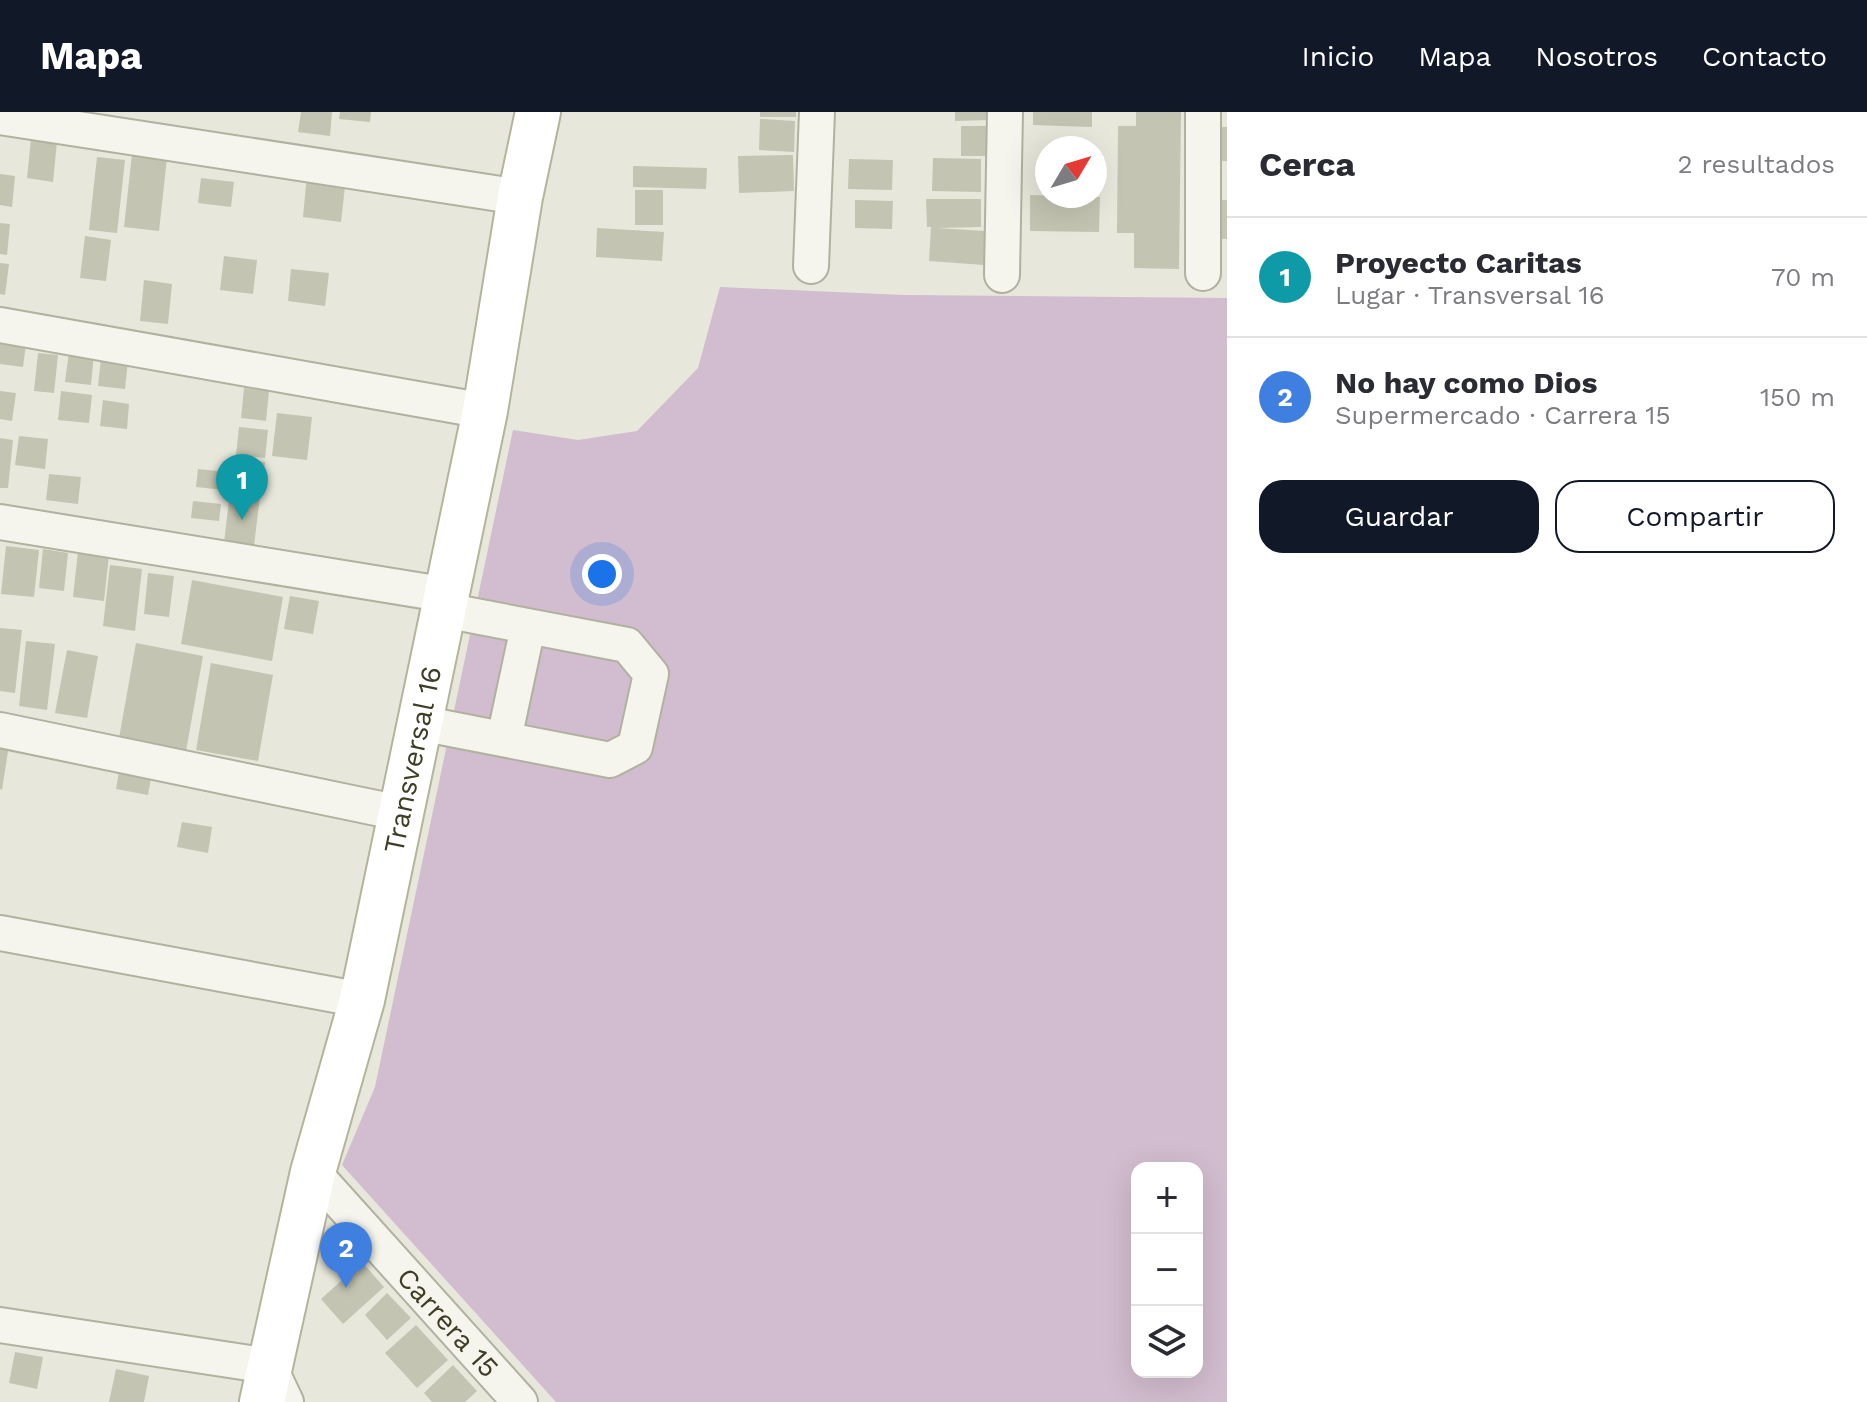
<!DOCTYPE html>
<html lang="es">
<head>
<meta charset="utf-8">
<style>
	:root { --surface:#fff; --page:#f7f7f7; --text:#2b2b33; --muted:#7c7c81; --line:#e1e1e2; --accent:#111827 }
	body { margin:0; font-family:"Work Sans",sans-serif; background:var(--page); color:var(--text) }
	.controls { position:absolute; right:24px; bottom:24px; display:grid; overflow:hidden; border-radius:16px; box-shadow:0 8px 32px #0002 }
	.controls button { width:72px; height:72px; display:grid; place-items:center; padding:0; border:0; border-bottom:2px solid var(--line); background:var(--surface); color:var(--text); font:40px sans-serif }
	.compass { position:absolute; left:1035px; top:24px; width:72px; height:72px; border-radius:50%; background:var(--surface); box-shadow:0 8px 32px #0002; rotate:52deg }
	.you { position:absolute; left:602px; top:462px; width:28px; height:28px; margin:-20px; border:6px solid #fff; border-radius:50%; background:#1a73e8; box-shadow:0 0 0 12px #1a73e833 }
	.badge { display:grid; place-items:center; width:52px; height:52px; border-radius:50%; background:var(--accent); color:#fff; font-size:26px; font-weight:700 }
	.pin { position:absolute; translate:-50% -66px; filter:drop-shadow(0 2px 4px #0008) }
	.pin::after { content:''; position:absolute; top:42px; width:28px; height:24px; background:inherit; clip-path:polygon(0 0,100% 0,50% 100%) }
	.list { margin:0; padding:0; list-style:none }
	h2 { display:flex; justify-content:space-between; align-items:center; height:104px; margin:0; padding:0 32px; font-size:34px }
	h2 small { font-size:26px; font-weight:400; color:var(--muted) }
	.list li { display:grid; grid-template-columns:52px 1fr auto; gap:24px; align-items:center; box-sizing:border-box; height:120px; padding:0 32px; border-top:2px solid var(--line) }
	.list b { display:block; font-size:30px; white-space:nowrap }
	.list p { margin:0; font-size:26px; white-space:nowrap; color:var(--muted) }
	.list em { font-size:26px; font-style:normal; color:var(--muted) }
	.actions { display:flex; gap:16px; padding:24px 32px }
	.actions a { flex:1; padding:18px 0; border:2px solid var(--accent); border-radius:24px; text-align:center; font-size:28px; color:var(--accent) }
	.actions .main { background:var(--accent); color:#fff }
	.icon { flex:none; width:44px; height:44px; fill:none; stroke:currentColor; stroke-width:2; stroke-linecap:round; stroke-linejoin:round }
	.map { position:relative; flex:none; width:1227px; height:1290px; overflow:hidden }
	header { display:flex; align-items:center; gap:48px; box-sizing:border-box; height:112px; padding:0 40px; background:var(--accent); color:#fff }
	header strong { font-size:38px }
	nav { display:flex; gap:44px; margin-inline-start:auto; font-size:28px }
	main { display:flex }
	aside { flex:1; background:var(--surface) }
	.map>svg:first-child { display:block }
	.green { fill:#d2bccf; fill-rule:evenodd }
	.building { fill:#c4c4b2 }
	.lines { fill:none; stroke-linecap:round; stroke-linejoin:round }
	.minor-casing { stroke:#b1b1a0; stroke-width:38 }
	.major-casing { stroke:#b4b49a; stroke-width:48 }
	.minor { stroke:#f5f5ee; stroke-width:34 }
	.major { stroke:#fff; stroke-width:44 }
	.labels { text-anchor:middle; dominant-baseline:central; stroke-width:6; stroke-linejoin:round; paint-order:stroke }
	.street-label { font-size:28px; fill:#3d3e24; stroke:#f5f5eb }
</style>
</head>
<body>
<header>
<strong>Mapa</strong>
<nav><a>Inicio</a><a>Mapa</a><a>Nosotros</a><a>Contacto</a></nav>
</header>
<main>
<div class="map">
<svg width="1227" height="1290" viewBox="0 0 1227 1290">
	<rect width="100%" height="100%" fill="#e7e7db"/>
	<path class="green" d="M720,175L904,183L1227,186V1290H556L342,1053L375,975L513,318L578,328L637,319L698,256ZM1137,1056H1197V1260H1137Z"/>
	<g class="building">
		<path d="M301,0H332L330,24L298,20Z"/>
		<path d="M340,0H371L370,10L339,7Z"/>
		<rect x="760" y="0" width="36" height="5"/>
		<path d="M955,0H989V8L955,9Z"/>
		<path d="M1033,0H1092V15L1033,13Z"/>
		<path d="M1136,0H1181L1179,157L1134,156V121H1117L1118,14H1136Z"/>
		<path d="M760,7L795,9L794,40L759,38Z"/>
		<path d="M961,14H986L987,44H961Z"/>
		<path d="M1221,15H1227V49H1220Z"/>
		<path d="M31,27L57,30L53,70L27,66Z"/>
		<path d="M132,42L167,46L159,119L124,115Z"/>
		<path d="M793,43L794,79L739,81L738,44Z"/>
		<path d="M97,45L125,48L117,121L89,118Z"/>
		<path d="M933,46L981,47V80L932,79Z"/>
		<path d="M849,47L893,48L892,78L848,77Z"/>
		<path d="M633,54L707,56L706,77L633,75Z"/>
		<path d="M0,62L15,64L12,95L0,93Z"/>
		<path d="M307,62L346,66L341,110L303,105Z"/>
		<path d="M201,66L234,70L231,95L198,91Z"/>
		<rect x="635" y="78" width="28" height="35"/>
		<path d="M1030,83L1100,85L1099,120L1030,119Z"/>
		<path d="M926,87H981V115L937,116L985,119L984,153L929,149L931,115H927Z"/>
		<path d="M855,88L893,89L892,117L855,116Z"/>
		<rect x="1222" y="88" width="5" height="39"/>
		<path d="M0,111L10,112L7,143L0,142Z"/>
		<path d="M597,116L664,120L662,149L596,145Z"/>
		<path d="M85,124L111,128L106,169L80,166Z"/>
		<path d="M224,144L257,148L253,182L220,178Z"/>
		<path d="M0,151L9,152L5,183L0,182Z"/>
		<path d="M291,157L329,161L325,194L288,189Z"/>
		<path d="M144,168L172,172L168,212L140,209Z"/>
		<path d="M0,230L26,232L23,255L0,252Z"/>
		<path d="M102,236L129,239L125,277L98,274Z"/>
		<path d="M69,240L94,242L91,273L65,270Z"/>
		<path d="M38,241L58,243L54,281L34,279Z"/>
		<path d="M244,276L269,279L266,309L241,306Z"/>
		<path d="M0,279L16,281L12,309L0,307Z"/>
		<path d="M61,279L92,283L89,311L58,308Z"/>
		<path d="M103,288L129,292L127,317L100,314Z"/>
		<path d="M277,301L312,305L307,348L272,344Z"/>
		<path d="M239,315L268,318L265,346L236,343Z"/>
		<path d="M19,324L48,327L45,357L15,353Z"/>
		<path d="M0,326L13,328L8,376H0Z"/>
		<path d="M236,347L265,350L262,379L233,375Z"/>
		<path d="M198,357L226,360L224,378L196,375Z"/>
		<path d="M49,362L81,365L78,392L46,388Z"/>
		<path d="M230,380L260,384L254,434L224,431Z"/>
		<path d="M193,389L221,392L219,409L191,406Z"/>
		<path d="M6,434L39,438L34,485L1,482Z"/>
		<path d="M43,437L68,441L64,479L39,476Z"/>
		<path d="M78,439L109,443L104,489L73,485Z"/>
		<path d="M110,453L142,457L135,519L103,514Z"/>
		<path d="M148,461L174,464L169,505L144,502Z"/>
		<path d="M192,468L283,485L272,549L181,532Z"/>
		<path d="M290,484L319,489L313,522L284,517Z"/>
		<path d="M0,516L22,518L15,581L0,579Z"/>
		<path d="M26,529L55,532L47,598L19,594Z"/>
		<path d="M136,531L203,544L186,639L119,626Z"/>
		<path d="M67,538L98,544L87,606L55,601Z"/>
		<path d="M211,551L273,563L258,649L196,638Z"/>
		<path d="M0,631L9,633L2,678L0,677Z"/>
		<path d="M120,654L152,660L148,683L116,677Z"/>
		<path d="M182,710L212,715L208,741L177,735Z"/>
		<path d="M362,1150L384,1175L343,1212L321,1187Z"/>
		<path d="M387,1181L411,1206L387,1228L365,1203Z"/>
		<path d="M416,1213L448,1248L417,1276L385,1241Z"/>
		<path d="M15,1240L43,1245L37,1277L9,1271Z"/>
		<path d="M453,1253L477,1279L465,1290H432L424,1281Z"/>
		<path d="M116,1257L149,1264L144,1290H109Z"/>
	</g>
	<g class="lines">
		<g class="minor-casing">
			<g id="minor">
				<path d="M0,5L520,85"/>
				<path d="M811,154L817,0"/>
				<path d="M1203,161V0"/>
				<path d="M1002,163L1005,0"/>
				<path d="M0,213L485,299"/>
				<path d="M0,410L448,483"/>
				<path d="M420,611L610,648L635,635L651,562L627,533L444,498"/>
				<path d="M0,618L400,701"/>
				<path d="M504,627L528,515"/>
				<path d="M0,821L362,888"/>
				<path id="s1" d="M313,1060L520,1290"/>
				<path d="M0,1213L269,1254L286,1290"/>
			</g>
		</g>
		<g class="major-casing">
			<g id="major">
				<path id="s2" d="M262,1290L313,1060L362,888L485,299L520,85L538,0"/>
			</g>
		</g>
		<use href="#minor" class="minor"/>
		<use href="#major" class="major"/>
	</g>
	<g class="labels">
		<g class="street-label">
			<text stroke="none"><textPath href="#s2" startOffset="660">Transversal 16</textPath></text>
			<text stroke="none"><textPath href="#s1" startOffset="202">Carrera 15</textPath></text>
		</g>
	</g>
</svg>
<div class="controls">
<button>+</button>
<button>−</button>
<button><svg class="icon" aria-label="layers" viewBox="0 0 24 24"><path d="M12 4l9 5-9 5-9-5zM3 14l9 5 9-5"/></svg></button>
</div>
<svg class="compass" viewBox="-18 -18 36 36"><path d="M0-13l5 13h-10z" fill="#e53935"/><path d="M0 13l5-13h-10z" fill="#7c7c81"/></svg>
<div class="you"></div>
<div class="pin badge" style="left:242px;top:408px;background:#0f9aa8">1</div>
<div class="pin badge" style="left:346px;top:1176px;background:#3f7fe0">2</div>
</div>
<aside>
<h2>Cerca<small>2 resultados</small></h2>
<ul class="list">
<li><span class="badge" style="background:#0f9aa8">1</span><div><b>Proyecto Caritas</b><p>Lugar · Transversal 16</p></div><em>70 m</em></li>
<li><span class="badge" style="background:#3f7fe0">2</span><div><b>No hay como Dios</b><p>Supermercado · Carrera 15</p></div><em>150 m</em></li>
</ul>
<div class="actions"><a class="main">Guardar</a><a>Compartir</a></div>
</aside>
</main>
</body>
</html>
